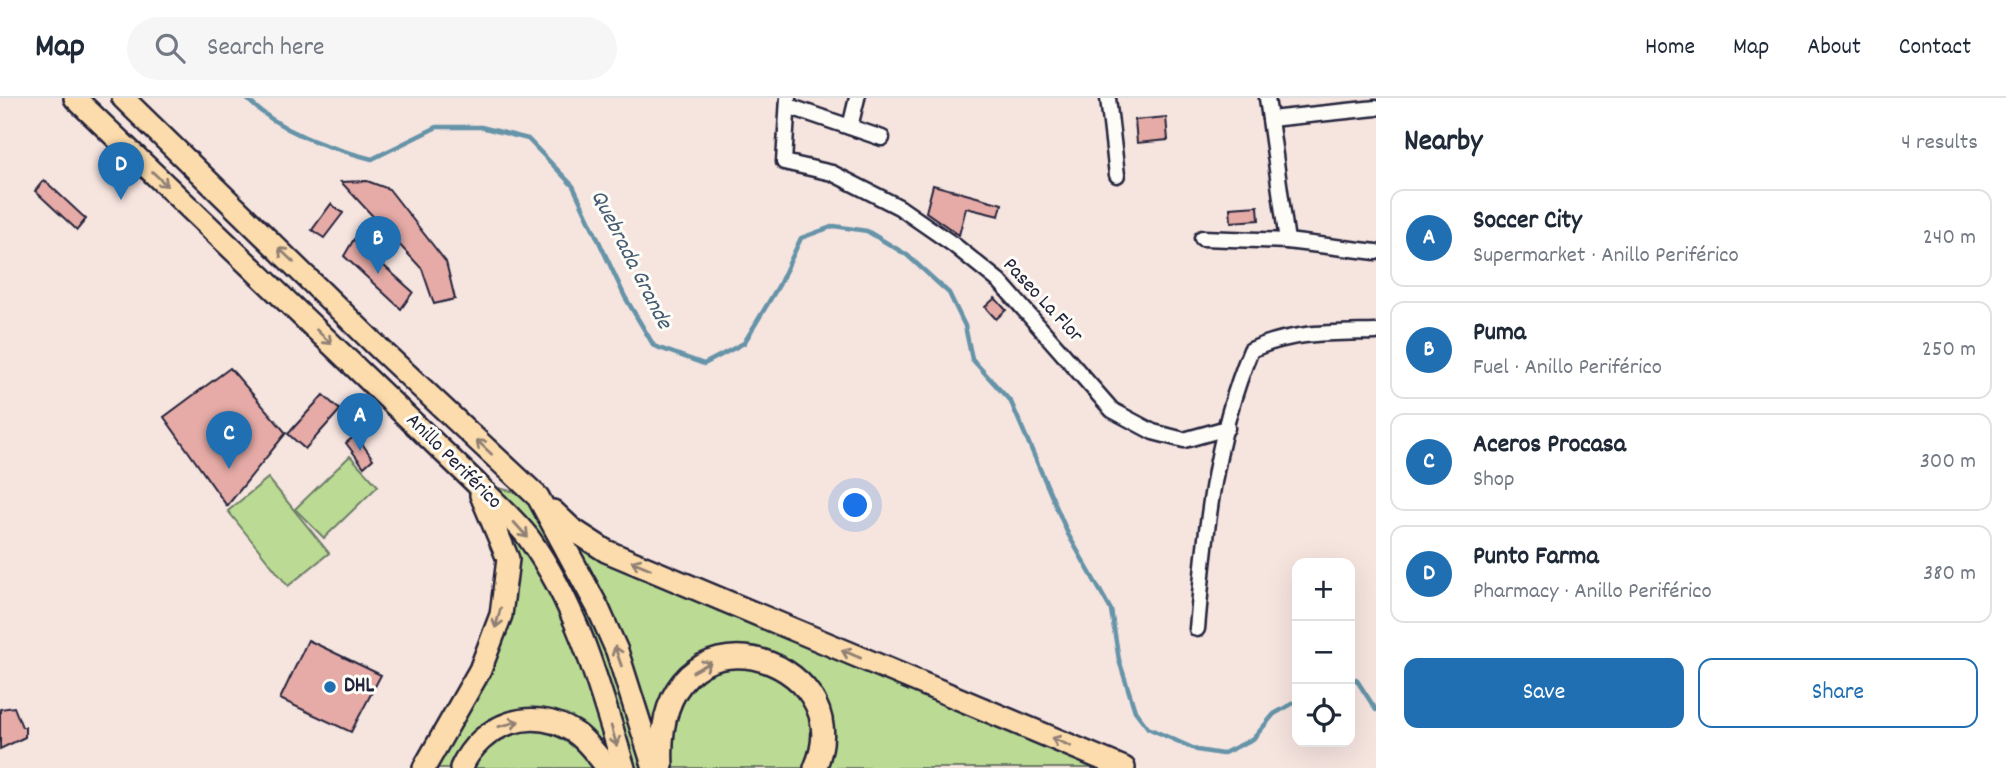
<!DOCTYPE html>
<html lang="en">
<head>
<meta charset="utf-8">
<style>
	:root { --surface:#fff; --page:#f6f6f7; --text:#1f2937; --muted:#747a83; --line:#e0e1e3; --accent:#1f6fb2 }
	body { margin:0; font-family:Dekko,sans-serif; background:var(--page); color:var(--text) }
	.controls { position:absolute; right:21px; bottom:21px; display:grid; overflow:hidden; border-radius:14px; box-shadow:0 7px 28px #0002 }
	.controls button { width:63px; height:63px; display:grid; place-items:center; padding:0; border:0; border-bottom:2px solid var(--line); background:var(--surface); color:var(--text); font:35px sans-serif }
	.you { position:absolute; left:856px; top:408px; width:24px; height:24px; margin:-18px; border:5px solid #fff; border-radius:50%; background:#1a73e8; box-shadow:0 0 0 10px #1a73e833 }
	.badge { display:grid; place-items:center; width:46px; height:46px; border-radius:50%; background:var(--accent); color:#fff; font-size:23px; font-weight:700 }
	.pin { position:absolute; translate:-50% -58px; filter:drop-shadow(0 2px 4px #0008) }
	.pin::after { content:''; position:absolute; top:37px; width:24px; height:21px; background:inherit; clip-path:polygon(0 0,100% 0,50% 100%) }
	.list { margin:0; padding:0; list-style:none }
	h2 { display:flex; justify-content:space-between; align-items:center; height:91px; margin:0; padding:0 28px; font-size:30px }
	h2 small { font-size:23px; font-weight:400; color:var(--muted) }
	.list li { display:grid; grid-template-columns:46px 1fr auto; gap:21px; align-items:center; box-sizing:border-box; height:98px; margin:0 14px 14px; padding:0 14px; border:2px solid var(--line); border-radius:14px }
	.list b { display:block; font-size:26px; white-space:nowrap }
	.list p { margin:0; font-size:23px; white-space:nowrap; color:var(--muted) }
	.list em { font-size:23px; font-style:normal; color:var(--muted) }
	.actions { display:flex; gap:14px; padding:21px 28px }
	.actions a { flex:1; padding:16px 0; border:2px solid var(--accent); border-radius:14px; text-align:center; font-size:24px; color:var(--accent) }
	.actions .main { background:var(--accent); color:#fff }
	.icon { flex:none; width:38px; height:38px; fill:none; stroke:currentColor; stroke-width:2; stroke-linecap:round; stroke-linejoin:round }
	.map { position:relative; flex:none; width:1376px; height:670px; overflow:hidden }
	header { display:flex; align-items:center; gap:42px; box-sizing:border-box; height:98px; padding:0 35px; background:var(--surface); border-bottom:2px solid var(--line) }
	header strong { font-size:33px }
	nav { display:flex; gap:38px; margin-inline-start:auto; font-size:24px }
	.search { width:490px; height:63px; background:var(--page); display:flex; align-items:center; gap:18px; box-sizing:border-box; padding:0 24px; border-radius:38px; color:var(--muted); font-size:26px }
	main { display:flex }
	aside { flex:1; background:var(--surface) }
	.map>svg:first-child { display:block }
	.green { fill:#bbdb94; stroke:#6e7e68; stroke-width:2 }
	.lines { fill:none; stroke-linecap:round; stroke-linejoin:round }
	.stream { stroke:#6593a8; stroke-width:4.5 }
	.building { fill:#e6aba6; stroke:#22223b; stroke-width:2 }
	.minor-casing { stroke:#22223b; stroke-width:19 }
	.highway-casing { stroke:#22223b; stroke-width:26 }
	.minor { stroke:#fdfcf7; stroke-width:14 }
	.highway { stroke:#fcdcac; stroke-width:21 }
	.oneway { stroke:#8f7f74 }
	.poi-dot { fill:#1f6fb2; stroke:#fdfcf7; stroke-width:2.5 }
	.labels { text-anchor:middle; dominant-baseline:central; stroke-width:6; stroke-linejoin:round; paint-order:stroke }
	.street-label { font-size:21px; fill:#22223b; stroke:#fdfcf7 }
	.poi-label { font-size:21px; font-weight:bold; fill:#22223b; stroke:#fdfcf7; text-anchor:start }
	.water-label { font-size:23px; font-style:italic; fill:#445b72; stroke:#fdfcf7 }
</style>
</head>
<body>
<header>
<strong>Map</strong>
<div class="search"><svg class="icon" aria-label="search" viewBox="0 0 24 24"><circle cx="10" cy="10" r="6"/><path d="M15 15l6 6"/></svg>Search here</div>
<nav><a>Home</a><a>Map</a><a>About</a><a>Contact</a></nav>
</header>
<main>
<div class="map">
<svg width="1376" height="670" viewBox="0 0 1376 670">
	<rect width="100%" height="100%" fill="#f6e4df"/>
	<filter id="ink" filterUnits="userSpaceOnUse"><feTurbulence type="fractalNoise" baseFrequency=".0143" numOctaves="2"/><feDisplacementMap in="SourceGraphic" scale="14" xChannelSelector="R" yChannelSelector="G"/><feConvolveMatrix kernelMatrix="1 2 1 2 8 2 1 2 1" color-interpolation-filters="sRGB"/></filter>
	<g filter="url(#ink)">
		<g class="green">
			<path d="M350,358L378,388L324,440L295,411Z"/>
			<path d="M268,380L329,455L288,488L228,413Z"/>
			<path d="M476,385L538,399L572,431L1124,670H424L480,572L508,461Z"/>
		</g>
		<g class="lines">
			<g class="stream">
				<path d="M246,0C281,35 326,49 372,61L437,29H481L528,41L573,88L625,199L654,248L704,266L744,245L779,187L801,140L834,128L867,133L907,157L949,195L965,228L972,261L1011,304L1068,436L1111,512L1119,562L1135,613L1148,630L1197,652L1222,656L1253,641L1274,616L1297,603"/>
				<path d="M1350,582L1356,581L1376,612"/>
			</g>
		</g>
		<g class="building">
			<path d="M1166,19L1168,42L1137,45L1135,22Z"/>
			<path d="M44,82L86,121L77,132L35,93Z"/>
			<path d="M367,83L389,91L446,164L455,201L434,206L422,171L341,84Z"/>
			<path d="M933,87L1002,106L999,118L966,110L959,137L926,114Z"/>
			<path d="M331,106L343,115L324,140L312,132Z"/>
			<path d="M1258,108L1259,122L1231,124L1230,110Z"/>
			<path d="M354,141L413,194L401,211L344,158Z"/>
			<path d="M995,200L1006,212L996,221L985,209Z"/>
			<path d="M230,270L286,335L227,408L164,319Z"/>
			<path d="M323,297L340,312L305,351L288,336Z"/>
			<path d="M356,337L373,361L364,369L346,345Z"/>
			<path d="M308,542L381,577L351,634L280,601Z"/>
			<path d="M14,609L22,629H25V639L0,651V611Z"/>
		</g>
		<g class="lines">
			<g class="minor-casing">
				<g id="minor">
					<path d="M788,0L784,64L832,75L899,109L954,147L1000,184L1112,312L1153,334L1184,342L1227,330"/>
					<path d="M1108,0L1117,77"/>
					<path d="M1267,0L1287,143"/>
					<path d="M788,8L882,40"/>
					<path d="M1270,21L1376,10"/>
					<path d="M850,29L857,0"/>
					<path d="M1202,140L1287,143L1376,154"/>
					<path d="M1197,531C1205,437 1214,340 1251,252C1291,233 1333,235 1376,234"/>
				</g>
			</g>
			<g class="highway-casing">
				<g id="highway">
					<path d="M75,0L476,385C493,403 513,420 528,439C578,508 600,590 624,670"/>
					<path d="M123,0L380,251L538,399L598,510L617,553L654,670"/>
					<path d="M553,413L572,431L606,453L1124,670"/>
					<path d="M662,668C652,490 865,558 815,670"/>
					<path d="M424,670L480,572L501,517L508,461L481,397"/>
					<path d="M461,670C481,626 532,607 574,634C587,642 598,659 608,670"/>
				</g>
			</g>
			<use href="#minor" class="minor"/>
			<use href="#highway" class="highway"/>
		</g>
		<defs><path id="oneway-shaft" d="M-6 0H5M1.5-3L5.5 0L1.5 3" fill="none" stroke-width="1.6" stroke-linecap="round" stroke-linejoin="round" transform="scale(1.75)"/></defs>
		<g class="oneway">
			<use href="#oneway-shaft" transform="translate(160 81) rotate(44)"/>
			<use href="#oneway-shaft" transform="translate(286 157) rotate(-136)"/>
			<use href="#oneway-shaft" transform="translate(324 239) rotate(44)"/>
			<use href="#oneway-shaft" transform="translate(484 349) rotate(-137)"/>
			<use href="#oneway-shaft" transform="translate(521 432) rotate(48)"/>
			<use href="#oneway-shaft" transform="translate(641 467) rotate(-157)"/>
			<use href="#oneway-shaft" transform="translate(498 520) rotate(105)"/>
			<use href="#oneway-shaft" transform="translate(851 556) rotate(-157)"/>
			<use href="#oneway-shaft" transform="translate(618 558) rotate(-109)"/>
			<use href="#oneway-shaft" transform="translate(702 569) rotate(-29)"/>
			<use href="#oneway-shaft" transform="translate(509 626) rotate(-15)"/>
			<use href="#oneway-shaft" transform="translate(614 638) rotate(74)"/>
			<use href="#oneway-shaft" transform="translate(1061 644) rotate(-157)"/>
		</g>
	</g>
	<circle class="poi-dot" cx="330" cy="589" r="7"/>
	<g class="labels">
		<g class="street-label">
			<text transform="translate(1042 203) rotate(47)">Paseo La Flor</text>
			<text transform="translate(453 364) rotate(45)">Anillo Periférico</text>
		</g>
		<g class="poi-label">
			<text x="344" y="589">DHL</text>
		</g>
		<g class="water-label">
			<text transform="translate(630 162) rotate(63)">Quebrada Grande</text>
		</g>
	</g>
</svg>
<div class="controls">
<button>+</button>
<button>−</button>
<button><svg class="icon" aria-label="locate" viewBox="0 0 24 24"><circle cx="12" cy="12" r="6"/><path d="M12 2v4M12 18v4M2 12h4M18 12h4"/></svg></button>
</div>
<div class="you"></div>
<div class="pin badge" style="left:360px;top:353px">A</div>
<div class="pin badge" style="left:378px;top:176px">B</div>
<div class="pin badge" style="left:229px;top:371px">C</div>
<div class="pin badge" style="left:121px;top:102px">D</div>
</div>
<aside>
<h2>Nearby<small>4 results</small></h2>
<ul class="list">
<li><span class="badge">A</span><div><b>Soccer City</b><p>Supermarket · Anillo Periférico</p></div><em>240 m</em></li>
<li><span class="badge">B</span><div><b>Puma</b><p>Fuel · Anillo Periférico</p></div><em>250 m</em></li>
<li><span class="badge">C</span><div><b>Aceros Procasa</b><p>Shop</p></div><em>300 m</em></li>
<li><span class="badge">D</span><div><b>Punto Farma</b><p>Pharmacy · Anillo Periférico</p></div><em>380 m</em></li>
</ul>
<div class="actions"><a class="main">Save</a><a>Share</a></div>
</aside>
</main>
</body>
</html>
